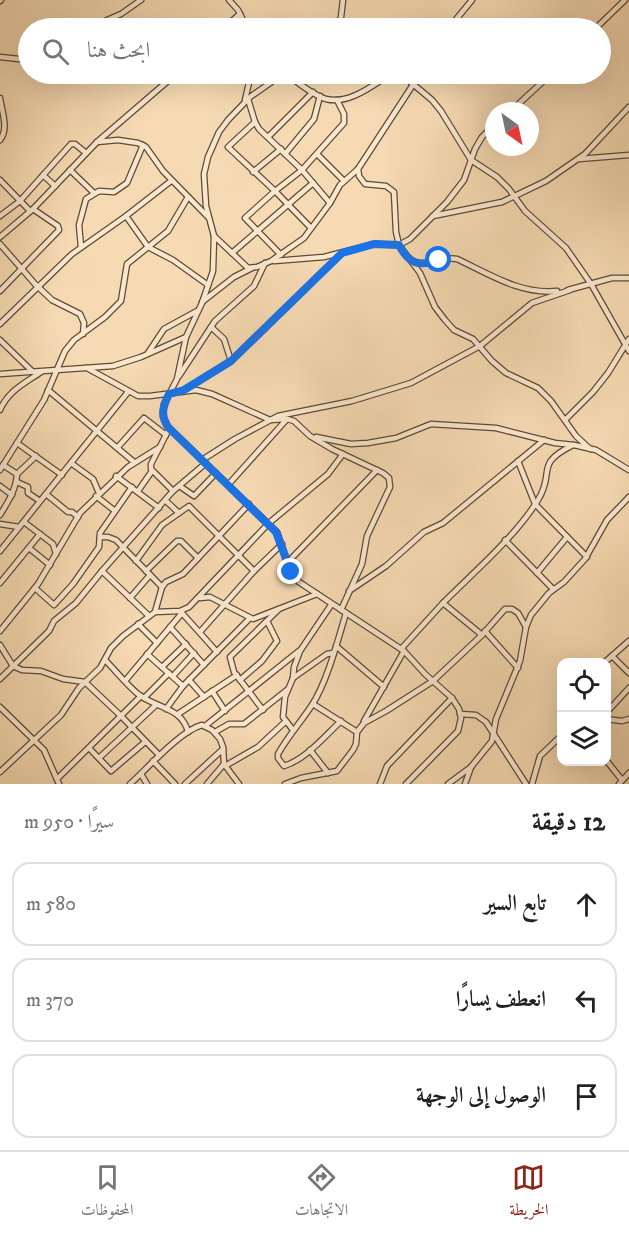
<!DOCTYPE html>
<html lang="ar">
<head>
<meta charset="utf-8">
<style>
	:root { --surface:#fff; --page:#f6f6f6; --text:#222; --muted:#767676; --line:#e0e0e0; --accent:#8f2418 }
	body { margin:0; font-family:"IM FELL DW Pica",Amiri,serif; background:var(--page); color:var(--text); direction:rtl }
	.controls { position:absolute; right:18px; bottom:18px; display:grid; overflow:hidden; border-radius:12px; box-shadow:0 6px 24px #0002 }
	.controls button { width:54px; height:54px; display:grid; place-items:center; padding:0; border:0; border-bottom:2px solid var(--line); background:var(--surface); color:var(--text); font:30px sans-serif }
	.compass { position:absolute; left:485px; top:102px; width:54px; height:54px; border-radius:50%; background:var(--surface); box-shadow:0 6px 24px #0002; rotate:147deg }
	.stop { position:absolute; width:18px; height:18px; margin:-14px; border:4px solid #1a73e8; border-radius:50%; background:#fff }
	.stop.end { background:#1a73e8; border-color:#fff; box-shadow:0 2px 6px #0008 }
	.list { margin:0; padding:0; list-style:none }
	h2 { display:flex; justify-content:space-between; align-items:center; height:78px; margin:0; padding:0 24px; font-size:26px }
	h2 small { font-size:20px; font-weight:400; color:var(--muted) }
	.list li { display:grid; grid-template-columns:39px 1fr auto; gap:18px; align-items:center; box-sizing:border-box; height:84px; margin:0 12px 12px; padding:0 12px; border:2px solid var(--line); border-radius:18px }
	.list b { display:block; font-size:22px; white-space:nowrap }
	.list em { font-size:20px; font-style:normal; color:var(--muted) }
	.icon { flex:none; width:33px; height:33px; fill:none; stroke:currentColor; stroke-width:2; stroke-linecap:round; stroke-linejoin:round }
	.map { position:relative; flex:none; width:629px; height:784px; overflow:hidden; direction:ltr }
	.search { position:absolute; background:var(--surface); box-shadow:0 6px 24px #0002; left:18px; right:18px; top:18px; height:66px; display:flex; align-items:center; gap:15px; box-sizing:border-box; padding:0 21px; border-radius:33px; color:var(--muted); font-size:22px }
	.sheet { height:366px; background:var(--surface) }
	nav { display:flex; justify-content:space-around; align-items:center; box-sizing:border-box; height:84px; border-top:2px solid var(--line); background:var(--surface); font-size:16px; color:var(--muted) }
	nav a { display:grid; justify-items:center; gap:3px }
	nav .on { color:var(--accent) }
	.map>svg:first-child { display:block }
	.lines { fill:none; stroke-linecap:round; stroke-linejoin:round }
	.minor-casing { stroke:#5e4a35; stroke-width:7 }
	.minor { stroke:#f9e7ce; stroke-width:4.5 }
	.route { stroke:#1a73e8; stroke-width:8 }
</style>
</head>
<body>
<div class="map">
<svg width="629" height="784" viewBox="0 0 629 784">
	<rect width="100%" height="100%" fill="#f6dab3"/>
	<filter id="stains"><feTurbulence type="fractalNoise" baseFrequency=".00333" numOctaves="4"/><feColorMatrix values="0 0 0 0 .2 0 0 0 0 .09 0 0 0 0 .02 0 0 0 .5 -.17"/></filter>
	<radialGradient id="worn" r=".72"><stop offset=".6" stop-color="#630" stop-opacity="0"/><stop offset="1" stop-color="#630" stop-opacity=".3"/></radialGradient>
	<g class="lines">
		<g class="minor-casing">
			<g id="minor">
				<path d="M229,0L238,10L247,28"/>
				<path d="M0,1L1,0"/>
				<path d="M89,28L121,14L141,0"/>
				<path d="M224,28L240,14"/>
				<path d="M336,28L341,17L343,0"/>
				<path d="M449,28L472,0"/>
				<path d="M480,28H484"/>
				<path d="M505,28L526,25L533,28"/>
				<path d="M596,28L625,0"/>
				<path d="M0,57L28,60"/>
				<path d="M283,74L250,97L228,120L219,132L208,157L204,174L206,206L214,236L213,271L202,303L186,337L177,379L164,404L163,416L168,427L277,532L291,572L299,582L404,651L425,674L452,698L459,709L461,718L458,731L406,784"/>
				<path d="M286,74C298,82 312,95 326,99C349,105 373,85 391,74"/>
				<path d="M401,74L432,100L441,111L471,160L497,177L509,189L525,211L566,248L591,284L629,351"/>
				<path d="M0,98C2,112 9,129 0,140"/>
				<path d="M248,99L255,122L259,129L302,170L330,203"/>
				<path d="M245,100L251,74"/>
				<path d="M511,111L551,74"/>
				<path d="M255,122L228,147L275,191L311,228"/>
				<path d="M268,137L313,92"/>
				<path d="M97,142L118,140L138,143L146,147L163,171L208,217"/>
				<path d="M285,154L314,119L320,96"/>
				<path d="M317,154L344,181"/>
				<path d="M579,159L629,155"/>
				<path d="M358,169L359,176L365,184L386,186L394,192L396,232L399,245L420,273L435,307L445,320L454,330L473,339L492,361L506,373L538,388L551,401L576,436L590,449"/>
				<path d="M70,170L94,193"/>
				<path d="M253,172L281,149"/>
				<path d="M43,175L55,186"/>
				<path d="M0,180L30,211"/>
				<path d="M0,216L20,201L71,144H75L86,153"/>
				<path d="M126,216L148,247L173,260L208,285"/>
				<path d="M433,216L502,202L546,181L585,154L629,107"/>
				<path d="M214,236L248,268L257,267L271,261L304,238L330,203L340,185L358,169L420,74"/>
				<path d="M0,237L33,209L97,142L176,74"/>
				<path d="M0,244L35,284L52,300L80,314L84,323L83,334"/>
				<path d="M81,247L79,225L86,199L99,191L114,192L127,183L143,145"/>
				<path d="M232,253L313,183"/>
				<path d="M281,255L245,218L275,191L302,170L344,123V114L337,100"/>
				<path d="M274,261L324,257L374,244L399,245L410,239L447,202L464,180L475,149L482,137L494,125"/>
				<path d="M412,262C430,267 440,256 457,259C489,274 521,295 557,291"/>
				<path d="M568,290L612,278H629"/>
				<path d="M0,291L59,230L58,226L33,209"/>
				<path d="M202,302L234,277L252,268"/>
				<path d="M0,324L72,254L126,216L171,181"/>
				<path d="M211,327L224,339L231,361"/>
				<path d="M0,340L33,372"/>
				<path d="M148,353L164,329L197,311"/>
				<path d="M87,368L138,396H150L196,390L212,394L270,420L287,419L294,421L310,436L332,449L383,473L389,478L390,487L367,536L362,564L341,610"/>
				<path d="M0,374L113,366L141,357L186,337"/>
				<path d="M179,376L215,321L254,286L265,263"/>
				<path d="M186,389L231,361L342,253"/>
				<path d="M48,390L134,462"/>
				<path d="M0,410C8,391 25,383 41,372"/>
				<path d="M565,420L593,392L608,373L629,339"/>
				<path d="M316,437L351,444L368,443L396,438L431,424L496,428L555,443L574,445L596,450L629,470"/>
				<path d="M17,443L62,475"/>
				<path d="M118,447L144,418L166,435"/>
				<path d="M202,460L235,439L278,416L352,401L411,383L480,346L532,303L570,290"/>
				<path d="M518,461L535,504L587,557"/>
				<path d="M71,463L93,479L99,493"/>
				<path d="M3,465L17,474"/>
				<path d="M0,470L44,400L65,351L74,340L105,317L121,301L127,264L168,231L188,197"/>
				<path d="M116,476L159,508"/>
				<path d="M17,482L28,487V493L40,501"/>
				<path d="M228,485L287,419"/>
				<path d="M0,486L12,495"/>
				<path d="M181,487L194,496L216,473"/>
				<path d="M138,491L152,471"/>
				<path d="M173,491L206,463"/>
				<path d="M46,494L68,512H72L78,517"/>
				<path d="M96,496L115,511"/>
				<path d="M166,501L179,513"/>
				<path d="M0,515C8,502 16,490 17,474L36,456"/>
				<path d="M24,522L53,544L56,554"/>
				<path d="M0,524L19,527"/>
				<path d="M100,537H108L116,540L162,587"/>
				<path d="M505,540L553,589"/>
				<path d="M29,548L50,565"/>
				<path d="M0,551L128,392"/>
				<path d="M136,561L162,525L189,506L254,571"/>
				<path d="M287,563L377,470"/>
				<path d="M102,571L149,616"/>
				<path d="M146,571L177,541H181L198,558"/>
				<path d="M537,573L567,537"/>
				<path d="M0,583L40,534"/>
				<path d="M35,588L54,605L73,584L99,547L100,533L132,487"/>
				<path d="M349,591L386,566L424,532L443,523L544,440"/>
				<path d="M130,598L150,575"/>
				<path d="M200,598L210,597L253,619L317,594"/>
				<path d="M443,603C473,573 516,536 538,500C556,471 533,465 573,445"/>
				<path d="M155,612L162,587L166,582L183,574L249,504"/>
				<path d="M182,613L217,652"/>
				<path d="M138,624L157,643"/>
				<path d="M170,627L204,665"/>
				<path d="M0,631L38,584L80,513L128,467L160,447"/>
				<path d="M485,631L518,668"/>
				<path d="M200,632L254,571L282,544"/>
				<path d="M0,645L13,666L22,670L41,671L63,679L85,682L121,716L159,755"/>
				<path d="M336,646L384,687"/>
				<path d="M401,649L443,603L482,635"/>
				<path d="M147,654L183,686"/>
				<path d="M612,656L629,673"/>
				<path d="M105,660C116,671 126,684 138,694C155,708 182,707 188,732"/>
				<path d="M605,662L629,641"/>
				<path d="M162,667L186,644"/>
				<path d="M173,676L194,653"/>
				<path d="M293,678L327,654L333,653"/>
				<path d="M0,679L49,631L54,621L76,603L102,571L173,491L151,469V464L169,429"/>
				<path d="M189,680L204,697"/>
				<path d="M240,680L262,661L277,641L267,621"/>
				<path d="M125,681L182,613"/>
				<path d="M212,691L225,711"/>
				<path d="M144,698L169,673"/>
				<path d="M313,704L357,732"/>
				<path d="M0,707L44,750L59,784"/>
				<path d="M166,709L183,686L250,618"/>
				<path d="M263,710L234,672L230,657L279,609"/>
				<path d="M606,713L629,688"/>
				<path d="M178,714L237,675"/>
				<path d="M460,714L476,715L486,722L526,784"/>
				<path d="M606,719L622,721L629,719"/>
				<path d="M341,721C324,737 306,759 284,766L278,758V754C288,736 301,722 312,705C327,682 338,640 346,613"/>
				<path d="M364,721L404,651"/>
				<path d="M205,726L299,651"/>
				<path d="M293,730L283,717L285,697L293,678L294,667L300,651L331,605"/>
				<path d="M215,732L229,724H244L287,690"/>
				<path d="M89,748L111,771L145,742"/>
				<path d="M310,750L328,773"/>
				<path d="M99,758L156,705"/>
				<path d="M606,760L622,780"/>
				<path d="M153,761L175,784"/>
				<path d="M225,766L258,747L285,722"/>
				<path d="M0,772L61,715L79,688L100,668L111,648L123,636L155,612L180,611L189,607L269,523L328,474L343,454"/>
				<path d="M141,774L147,784"/>
				<path d="M57,779L141,696"/>
				<path d="M130,784C148,768 180,731 202,725L212,730L220,739L223,747L224,764L239,784"/>
				<path d="M185,784L223,749"/>
				<path d="M207,784L224,764"/>
				<path d="M285,784L301,778L337,771L353,750L356,744L357,732L364,723L386,711L433,681L482,635L505,609H512L518,613L526,627"/>
				<path d="M380,784L387,766L452,698"/>
				<path d="M448,784L471,767"/>
				<path d="M465,784L471,767L492,741L496,719L520,661L526,627L531,615L549,593L564,582L585,559L607,520L629,497"/>
				<path d="M532,784L540,756L562,735"/>
				<path d="M619,784L629,773"/>
			</g>
		</g>
		<use href="#minor" class="minor"/>
	</g>
	<g class="lines">
		<path class="route" d="M291,572L276,532L168,427C160,415 163,406 169,394L184,390L231,361L342,253L374,244L399,245C409,264 419,267 439,260"/>
	</g>
	<rect width="100%" height="100%" filter="url(#stains)"/>
	<rect width="100%" height="100%" fill="url(#worn)"/>
</svg>
<div class="controls">
<button><svg class="icon" aria-label="locate" viewBox="0 0 24 24"><circle cx="12" cy="12" r="6"/><path d="M12 2v4M12 18v4M2 12h4M18 12h4"/></svg></button>
<button><svg class="icon" aria-label="layers" viewBox="0 0 24 24"><path d="M12 4l9 5-9 5-9-5zM3 14l9 5 9-5"/></svg></button>
</div>
<svg class="compass" viewBox="-18 -18 36 36"><path d="M0-13l5 13h-10z" fill="#e53935"/><path d="M0 13l5-13h-10z" fill="#767676"/></svg>
<div class="stop" style="left:439px;top:260px"></div>
<div class="stop end" style="left:291px;top:572px"></div>
<div class="search"><svg class="icon" aria-label="search" viewBox="0 0 24 24"><circle cx="10" cy="10" r="6"/><path d="M15 15l6 6"/></svg>ابحث هنا</div>
</div>
<section class="sheet">
<h2>12 دقيقة<small>سيرًا · 950 m</small></h2>
<ul class="list">
<li><svg class="icon" aria-label="ahead" viewBox="0 0 24 24"><path d="M12 20V5M6 11l6-6 6 6"/></svg><div><b>تابع السير</b></div><em>580 m</em></li>
<li><svg class="icon" aria-label="left" viewBox="0 0 24 24"><path d="M17 20v-9H6M10 6l-5 5 5 5"/></svg><div><b>انعطف يسارًا</b></div><em>370 m</em></li>
<li><svg class="icon" aria-label="arrive" viewBox="0 0 24 24"><path d="M6 21V4h12l-3 4 3 4H6"/></svg><div><b>الوصول إلى الوجهة</b></div></li>
</ul>
</section>
<nav>
<a class="on"><svg class="icon" aria-label="map" viewBox="0 0 24 24"><path d="M3 6l6-2 6 2 6-2v14l-6 2-6-2-6 2zM9 4v14M15 6v14"/></svg>الخريطة</a>
<a><svg class="icon" aria-label="directions" viewBox="0 0 24 24"><path d="M12 3l9 9-9 9-9-9zM9 14v-3h6M13 9l2 2-2 2"/></svg>الاتجاهات</a>
<a><svg class="icon" aria-label="saved" viewBox="0 0 24 24"><path d="M7 4h10v16l-5-4-5 4z"/></svg>المحفوظات</a>
</nav>
</body>
</html>
